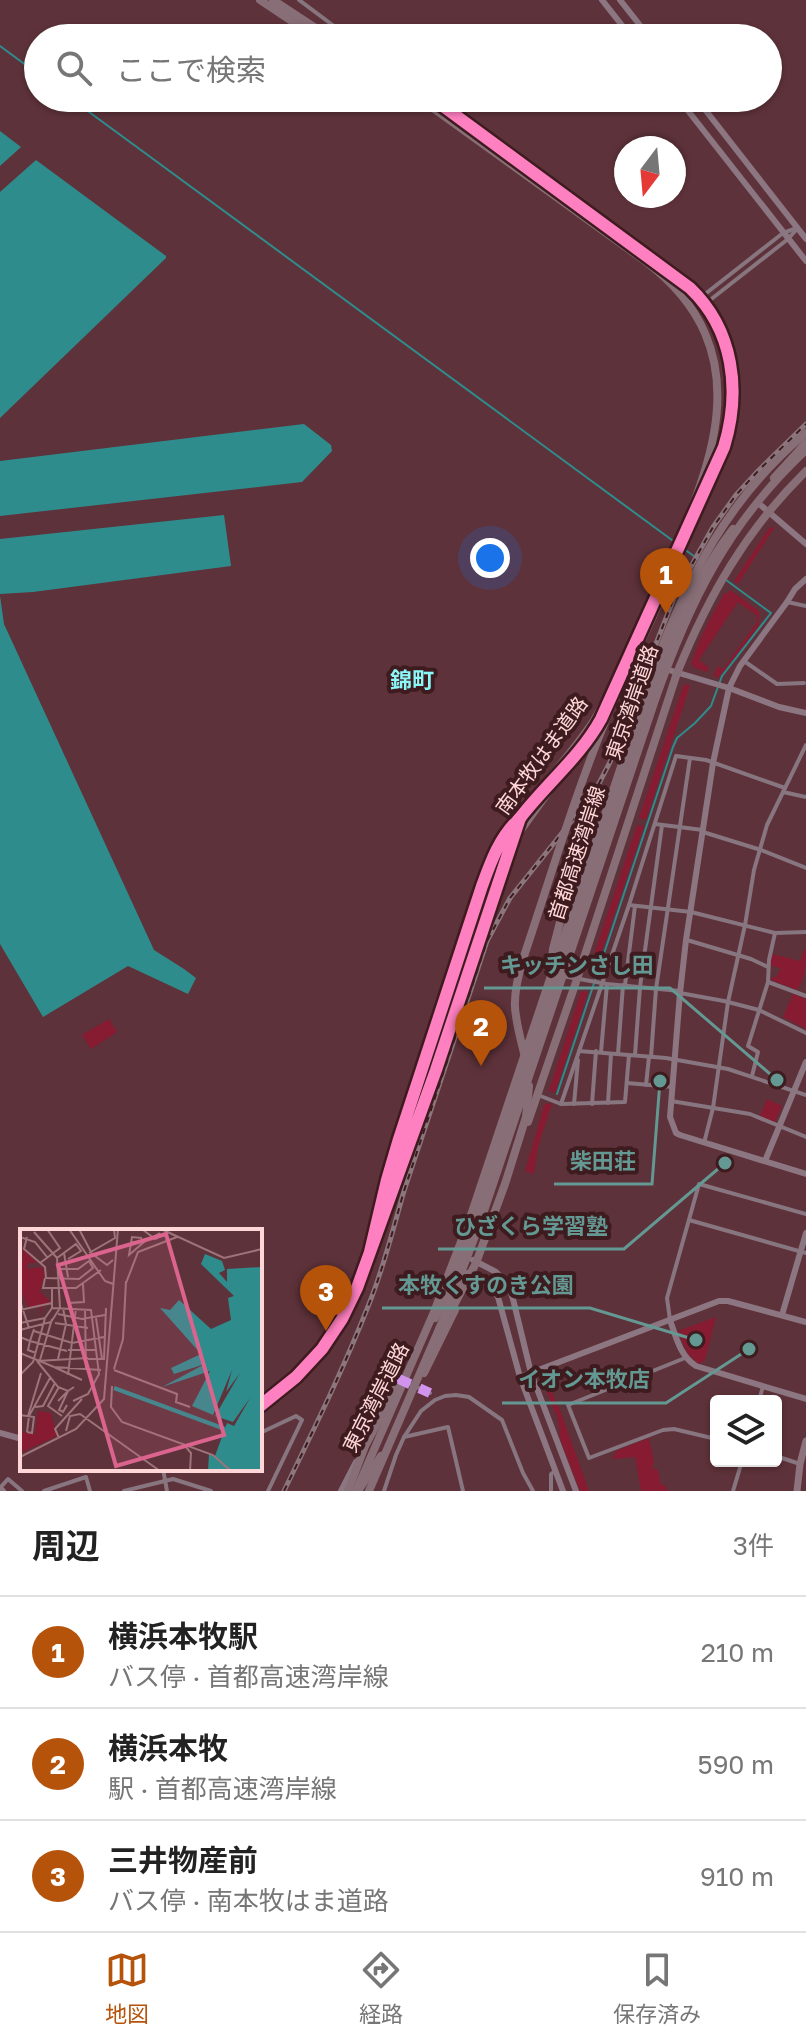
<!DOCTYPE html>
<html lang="ja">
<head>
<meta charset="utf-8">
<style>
	:root { --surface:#fff; --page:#f2f2f2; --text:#222; --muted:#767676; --line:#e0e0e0; --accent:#b45309 }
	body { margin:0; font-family:"Golos Text","Noto Sans JP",sans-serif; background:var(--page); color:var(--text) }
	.controls { position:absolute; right:24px; bottom:24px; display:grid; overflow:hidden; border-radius:8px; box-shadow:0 2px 6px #0004 }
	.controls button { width:72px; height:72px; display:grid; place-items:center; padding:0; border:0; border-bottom:2px solid var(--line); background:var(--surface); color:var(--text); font:40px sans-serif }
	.compass { position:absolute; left:614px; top:136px; width:72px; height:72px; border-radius:50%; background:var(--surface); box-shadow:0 2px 6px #0004; rotate:196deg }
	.you { position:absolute; left:490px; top:558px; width:28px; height:28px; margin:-20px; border:6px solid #fff; border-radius:50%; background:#1a73e8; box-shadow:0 0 0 12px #1a73e833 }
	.badge { display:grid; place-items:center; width:52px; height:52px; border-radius:50%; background:var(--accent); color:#fff; font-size:26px; font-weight:700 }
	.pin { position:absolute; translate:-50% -66px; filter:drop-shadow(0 2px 4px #0008) }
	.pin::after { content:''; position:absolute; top:42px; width:28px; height:24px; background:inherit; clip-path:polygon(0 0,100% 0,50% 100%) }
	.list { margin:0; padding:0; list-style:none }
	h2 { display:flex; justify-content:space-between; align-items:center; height:104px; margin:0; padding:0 32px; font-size:34px }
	h2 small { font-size:26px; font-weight:400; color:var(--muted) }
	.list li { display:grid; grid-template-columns:52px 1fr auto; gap:24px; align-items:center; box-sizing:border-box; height:112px; padding:0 32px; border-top:2px solid var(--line) }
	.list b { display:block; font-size:30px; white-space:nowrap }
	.list p { margin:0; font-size:26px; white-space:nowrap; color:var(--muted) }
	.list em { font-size:26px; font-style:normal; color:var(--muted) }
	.icon { flex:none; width:44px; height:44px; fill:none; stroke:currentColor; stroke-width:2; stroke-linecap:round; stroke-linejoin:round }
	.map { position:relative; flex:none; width:806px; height:1491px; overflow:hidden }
	.search { position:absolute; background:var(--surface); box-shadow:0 2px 6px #0004; left:24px; right:24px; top:24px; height:88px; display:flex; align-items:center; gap:20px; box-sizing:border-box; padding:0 28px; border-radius:44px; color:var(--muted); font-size:30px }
	.sheet { height:440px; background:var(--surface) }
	nav { display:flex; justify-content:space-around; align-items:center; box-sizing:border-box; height:112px; border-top:2px solid var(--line); background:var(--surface); font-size:22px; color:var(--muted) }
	nav a { display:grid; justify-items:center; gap:4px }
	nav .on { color:var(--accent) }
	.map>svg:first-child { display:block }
	.green { fill:#871b32 }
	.water { fill:#2f8c8d }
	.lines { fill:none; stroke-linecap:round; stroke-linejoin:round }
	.stream { stroke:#2f8c8d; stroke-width:2 }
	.street { stroke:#87757f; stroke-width:4 }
	.secondary { stroke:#8c7681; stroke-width:6 }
	.primary { stroke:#8c737e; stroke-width:7 }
	.highway { stroke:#886e76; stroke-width:8 }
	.rail-casing { stroke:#8b767d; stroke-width:5 }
	.rail { stroke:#3e1b1e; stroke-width:2; stroke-dasharray:6; stroke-linecap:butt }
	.street-bridge { stroke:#87757f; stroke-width:4 }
	.highway-bridge { stroke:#886e76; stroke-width:8 }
	.quiet { stroke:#d193ec; stroke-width:10; stroke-dasharray:20 10; stroke-linecap:butt }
	.cycleway-casing { stroke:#3e1b1e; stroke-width:17 }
	.cycleway { stroke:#ff80c0; stroke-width:12 }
	.labels { text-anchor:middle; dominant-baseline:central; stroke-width:8; stroke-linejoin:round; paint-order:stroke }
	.street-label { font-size:20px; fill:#ffd7d9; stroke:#3e1b1e }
	.neighbourhood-label { font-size:22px; font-weight:bold; fill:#8bf7f7; stroke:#3e1b1e }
	.inset-river { fill:none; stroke:#2f8c8d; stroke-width:4 }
	.inset-road { fill:none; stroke:#9e747a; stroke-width:2 }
	.view { fill:#da648d; fill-opacity:0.15; stroke:#da648d; stroke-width:4 }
	.inset-edge { fill:none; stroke:#ffd7d9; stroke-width:4 }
	.leader { fill:none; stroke:#639893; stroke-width:3 }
	.callout-dot { fill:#639893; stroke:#3e1b1e; stroke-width:3 }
	.callout-label { font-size:22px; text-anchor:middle; font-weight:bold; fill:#639893; stroke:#3e1b1e; stroke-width:8; stroke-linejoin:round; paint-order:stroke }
</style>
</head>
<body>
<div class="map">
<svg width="806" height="1491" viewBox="0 0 806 1491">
	<rect width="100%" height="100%" fill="#5e323a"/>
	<g class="green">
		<path d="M773,527L774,528L738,584L734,581L769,528Z"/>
		<path d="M730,590L759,611V626L718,678L713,675L718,666L723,669L757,622L756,615L738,602L699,660L709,668L707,672L695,668L691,664C699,638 712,615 725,592L727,594Z"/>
		<path d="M687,684L690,686L646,820L639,818L683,686Z"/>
		<path d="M637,825L644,826L594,975L592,974L589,969Z"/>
		<path d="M804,950H806C806,965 806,977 797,990L771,980V977L775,978L781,969L770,965L772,954L800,961Z"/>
		<path d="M581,991L588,992L555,1093L549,1091Z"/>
		<path d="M793,994L806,999V1029L783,1017Z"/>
		<path d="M109,1019L117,1032L91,1049L82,1035Z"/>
		<path d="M767,1099L782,1106L775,1122L760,1116Z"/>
		<path d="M549,1103L552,1104L538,1147L534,1174L525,1171L544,1105Z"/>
		<path d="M716,1317L705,1360L699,1364L688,1354L678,1331Z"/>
		<path d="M543,1382H547L560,1410L589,1491H580L560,1439L558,1419Z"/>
		<path d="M649,1438L654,1462L652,1468L658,1470L661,1485H666V1489L670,1491H641L635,1457L612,1459L616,1451Z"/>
	</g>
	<g class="water">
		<path d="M0,131L21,147L0,166Z"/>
		<path d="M36,160L166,256V258L0,418V192Z"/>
		<path d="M304,424L331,445L332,451L302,482L0,516V461Z"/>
		<path d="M224,515L231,566L33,592L0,594V539Z"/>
		<path d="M0,596L4,624L154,950L184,969L196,978L188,994L128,966L43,1017L0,944Z"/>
	</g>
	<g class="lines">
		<g class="stream">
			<path d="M0,46L38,74"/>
			<path d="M70,98L676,543"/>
			<path d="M684,549L698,559"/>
			<path d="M557,1094L673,747L677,738L695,723L711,706L722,676L771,613L726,580"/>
		</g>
		<g class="street">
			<path d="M299,0L350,38"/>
			<path d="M432,98L676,277C686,285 697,292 704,302C729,338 739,385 730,427C723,458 707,486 694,514"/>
			<path d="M700,298L783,233L797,228"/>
			<path d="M705,304L788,239L796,230"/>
			<path d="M787,602L806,606"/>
			<path d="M744,661L777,684L804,683"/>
			<path d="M589,739L607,704"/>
			<path d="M783,792L806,797"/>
			<path d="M520,818L450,1028L370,1252L387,1180L399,1139L482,886C491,861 500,836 520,818Z"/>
			<path d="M655,824L703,830"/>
			<path d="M703,832L761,850L806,868"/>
			<path d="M629,905L691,912L775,933L806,932"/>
			<path d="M687,940L751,959L768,967"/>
			<path d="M563,976L607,984L680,991"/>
			<path d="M768,982L806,996"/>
			<path d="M625,985L635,906"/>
			<path d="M680,993L724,1001L759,1010L806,1033"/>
			<path d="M579,1051L666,1058L728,1069L806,1095"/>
			<path d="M601,1052L607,984"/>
			<path d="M618,1054L623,985"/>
			<path d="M635,1055L640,987L662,825"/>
			<path d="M651,1057L656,989L690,758"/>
			<path d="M752,1076L758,1052L748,1046L768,982L769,960L775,933"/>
			<path d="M627,1083L673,1087"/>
			<path d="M646,1085L649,1057"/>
			<path d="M538,1095L561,1104L625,1102L629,1055"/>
			<path d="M671,1101L750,1114L806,1137"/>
			<path d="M608,1103L611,1054"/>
			<path d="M561,1104L629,905L676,756L706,760L785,788"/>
			<path d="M574,1104L578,1060"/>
			<path d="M592,1104L596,1051"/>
			<path d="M704,1143L713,1108L728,1002L745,925L754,870L767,825L806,745"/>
			<path d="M689,1220L806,1253"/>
			<path d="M670,1320L667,1298L699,1184L806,1214"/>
			<path d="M685,1358L568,1405L589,1458L663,1430L674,1429L716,1439"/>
			<path d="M759,1401L763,1386"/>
			<path d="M260,1433L296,1416L302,1420L268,1491"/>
			<path d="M404,1437L421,1411L435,1400L445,1396L456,1395L469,1397L502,1420L523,1473L533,1491"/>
			<path d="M776,1456L800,1464"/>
			<path d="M163,1469L167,1491"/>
			<path d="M0,1488L8,1479L22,1491"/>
			<path d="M44,1491L86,1477L90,1491"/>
			<path d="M124,1491L173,1479L211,1491"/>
			<path d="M384,1491L396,1455L404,1437L448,1427L463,1491"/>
			<path d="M551,1491V1474L555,1471"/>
			<path d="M733,1491L742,1461"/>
		</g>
		<g class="secondary">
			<path d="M602,0L632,38"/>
			<path d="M620,0L650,38"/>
			<path d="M678,98L806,261"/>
			<path d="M696,98L806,239"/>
			<path d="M757,502L806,544"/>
			<path d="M806,579L795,589L787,602L740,666L729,688L713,763L686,940L680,993L670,1117L676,1133L680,1135L806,1174"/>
			<path d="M662,668L729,688L779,707L806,713"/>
			<path d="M765,1161L806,1062"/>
			<path d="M473,1260L496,1272L508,1284L513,1299L531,1373L576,1491"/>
			<path d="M468,1273L489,1284L498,1297L520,1377L563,1491"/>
			<path d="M782,1315L806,1233"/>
			<path d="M670,1320C676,1337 680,1356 696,1366L806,1399"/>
			<path d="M520,1377L719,1301H728L806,1322"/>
			<path d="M260,1406C318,1366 347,1317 370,1252"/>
			<path d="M0,1433L22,1439"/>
			<path d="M0,1488L3,1491"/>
			<path d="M341,1491L356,1462"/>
		</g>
		<path class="primary" d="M797,1491L800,1464L806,1441"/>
		<g class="highway">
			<path d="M260,0L317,38"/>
			<path d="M273,0L331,38"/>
			<path d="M774,478L806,443"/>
			<path d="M550,972L553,949L566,899"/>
			<path d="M528,1122L577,979L677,673C709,595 746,530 806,471"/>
			<path d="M370,1252L392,1180L448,1012"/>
			<path d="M435,1318C456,1279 469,1236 484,1194L659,667C679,618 701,571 733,529"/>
			<path d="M424,1373L455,1310"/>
			<path d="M360,1488L381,1456"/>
			<path d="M348,1491L365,1446L401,1379"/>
		</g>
		<g class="rail-casing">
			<path id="rail" d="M284,1491C314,1429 344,1368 369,1304C384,1267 393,1229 404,1191L487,941L510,898L594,793L610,762L675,595L713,527L736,495L759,470L806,424"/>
		</g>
		<use href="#rail" class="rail"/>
		<path class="street-bridge" d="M392,1376L430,1393"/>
		<g class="highway-bridge">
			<path d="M419,98L645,261C771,356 705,482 653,596C633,638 617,683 593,722C566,763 529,796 506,839C477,892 464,954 448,1012"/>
			<path d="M566,899L573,867L582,798"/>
			<path d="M467,963L501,871L518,834L588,737"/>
			<path d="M525,1057C514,1013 510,1003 523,959C551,876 576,790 610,710C638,644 673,582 694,513"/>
			<path d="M450,1313L476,1263L505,1184L526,1117L529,1086"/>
			<path d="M356,1491L434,1312L469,1221L654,668C687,578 730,496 806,433"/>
			<path d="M369,1491L445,1315L480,1223L654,703C689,603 727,524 806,450"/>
		</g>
		<path class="quiet" d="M392,1376L430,1393"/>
		<g class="cycleway-casing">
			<g id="cycleway">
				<path d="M432,98L690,288C734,330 741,391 724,447L601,719C581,756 546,784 520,818"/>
				<path d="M260,1406L296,1377L322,1349L342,1319L357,1288L436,1070L520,818C500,836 491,861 482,886L399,1139L387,1180L370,1252"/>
			</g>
		</g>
		<use href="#cycleway" class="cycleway"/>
	</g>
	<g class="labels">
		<g class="street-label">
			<text transform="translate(631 702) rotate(-71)">東京湾岸道路</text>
			<text transform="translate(541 755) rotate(-54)">南本牧はま道路</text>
			<text transform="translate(576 853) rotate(-72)">首都高速湾岸線</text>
			<text transform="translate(375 1397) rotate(-63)">東京湾岸道路</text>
		</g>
		<g class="neighbourhood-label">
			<text x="412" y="679">錦町</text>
		</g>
	</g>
	<g transform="translate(20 1229)">
		<rect width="242" height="242" fill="#5e323a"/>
		<path d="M3,20L17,34H9L6,40L22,38L25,44L20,63L31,73L22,76V88L20,77L8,78L0,59ZM18,182L31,184L37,207L0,224V203L15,205Z" fill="#871b32"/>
		<path d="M185,25L202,32L205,41L199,44L207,53V40L242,38V242H188L189,225L195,227L207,194L214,197L230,169L213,193L195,187L220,144L206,163L212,141L193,186L172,177L190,142L142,158L185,135L154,145L151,139L181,125L140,79L150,81L159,71L191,100L211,91L208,69L214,67L181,35Z" fill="#2f8c8d"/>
		<path class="inset-river" d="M94,159L205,200"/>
		<path class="inset-road" d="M49,0L85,52L93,55M59,0L71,23M122,0L135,10L143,6M141,0L204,29L242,20M0,8L15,13L27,28M7,8L4,20L25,38L26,49M122,9L112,8L109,26L124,13M111,13H124L140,4M44,24L48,48M69,24L95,9L94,0M71,24L87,36L93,31M37,29L56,15L61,22L48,30M20,34L40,19L27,0M25,49L23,59H56L81,41M26,49L59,50L73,39L69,32L58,40H40M106,54L118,23L157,8M0,72L9,99M48,74L64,73L63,55M32,79L71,81L79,145L68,165L53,172M65,80L66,141M0,81L32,74M38,85L62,90L85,86M25,89L32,79V59M76,89L82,130M0,94L25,89M35,94L68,99M14,100L10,112L47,122M0,101L31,93L40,79L37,29L14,3M14,102L52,114L84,108M0,108L10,112L8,121L16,124M48,121H77M0,124L34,138L81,141M38,130L46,95L43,79M68,130H84L86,79M20,131L32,90M17,132L38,158L48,162L54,158M17,132L68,129M34,138L62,151M94,140L103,110L106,52M94,141L157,165L156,173L170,178M0,146L13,133L25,89M48,146L56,79M92,157L91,178L102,193L193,226L211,242M39,158L28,177L42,187M38,172L48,162L39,181L43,183L47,176M15,178L23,177L35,154M0,186L14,188L12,204L7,203M8,187L21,144M46,202L50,187L60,185L140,242M7,203L9,187L30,149M39,209L35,200L62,170M166,218L171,224L170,242M0,228L56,200L84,170L98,0"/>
		<path class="view" d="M146,5L204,206L96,237L38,36Z"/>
		<rect width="242" height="242" class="inset-edge"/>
	</g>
	<path class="leader" d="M777 1080L670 988H484M660 1081L652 1184H554M725 1163L624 1249H438M696 1340L590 1308H382M749 1349L666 1403H502"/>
	<g class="callout-dot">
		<circle cx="777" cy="1080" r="8"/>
		<circle cx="660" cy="1081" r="8"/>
		<circle cx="725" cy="1163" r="8"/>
		<circle cx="696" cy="1340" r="8"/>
		<circle cx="749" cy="1349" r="8"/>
	</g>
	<g class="callout-label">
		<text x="577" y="973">キッチンさし田</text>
		<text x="603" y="1169">柴田荘</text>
		<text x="531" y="1234">ひざくら学習塾</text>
		<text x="486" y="1293">本牧くすのき公園</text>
		<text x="584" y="1387">イオン本牧店</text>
	</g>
</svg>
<div class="controls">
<button><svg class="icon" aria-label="layers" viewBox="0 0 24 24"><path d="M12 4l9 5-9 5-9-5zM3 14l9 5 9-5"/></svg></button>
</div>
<svg class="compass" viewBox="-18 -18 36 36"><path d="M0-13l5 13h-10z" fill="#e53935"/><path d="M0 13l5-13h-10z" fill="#767676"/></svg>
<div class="you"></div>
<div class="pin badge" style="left:666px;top:614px">1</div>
<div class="pin badge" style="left:481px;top:1066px">2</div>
<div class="pin badge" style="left:326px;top:1331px">3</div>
<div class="search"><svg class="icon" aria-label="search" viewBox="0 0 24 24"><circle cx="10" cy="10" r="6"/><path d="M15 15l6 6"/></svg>ここで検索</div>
</div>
<section class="sheet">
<h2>周辺<small>3件</small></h2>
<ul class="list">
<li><span class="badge">1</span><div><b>横浜本牧駅</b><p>バス停 · 首都高速湾岸線</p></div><em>210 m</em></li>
<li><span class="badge">2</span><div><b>横浜本牧</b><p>駅 · 首都高速湾岸線</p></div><em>590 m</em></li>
<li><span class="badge">3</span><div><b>三井物産前</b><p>バス停 · 南本牧はま道路</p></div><em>910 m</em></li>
</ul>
</section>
<nav>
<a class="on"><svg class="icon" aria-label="map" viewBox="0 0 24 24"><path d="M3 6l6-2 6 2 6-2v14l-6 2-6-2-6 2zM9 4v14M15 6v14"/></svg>地図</a>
<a><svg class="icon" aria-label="directions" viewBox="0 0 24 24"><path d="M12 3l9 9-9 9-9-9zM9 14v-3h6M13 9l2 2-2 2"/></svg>経路</a>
<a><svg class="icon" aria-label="saved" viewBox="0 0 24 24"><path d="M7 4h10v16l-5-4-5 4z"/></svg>保存済み</a>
</nav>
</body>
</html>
